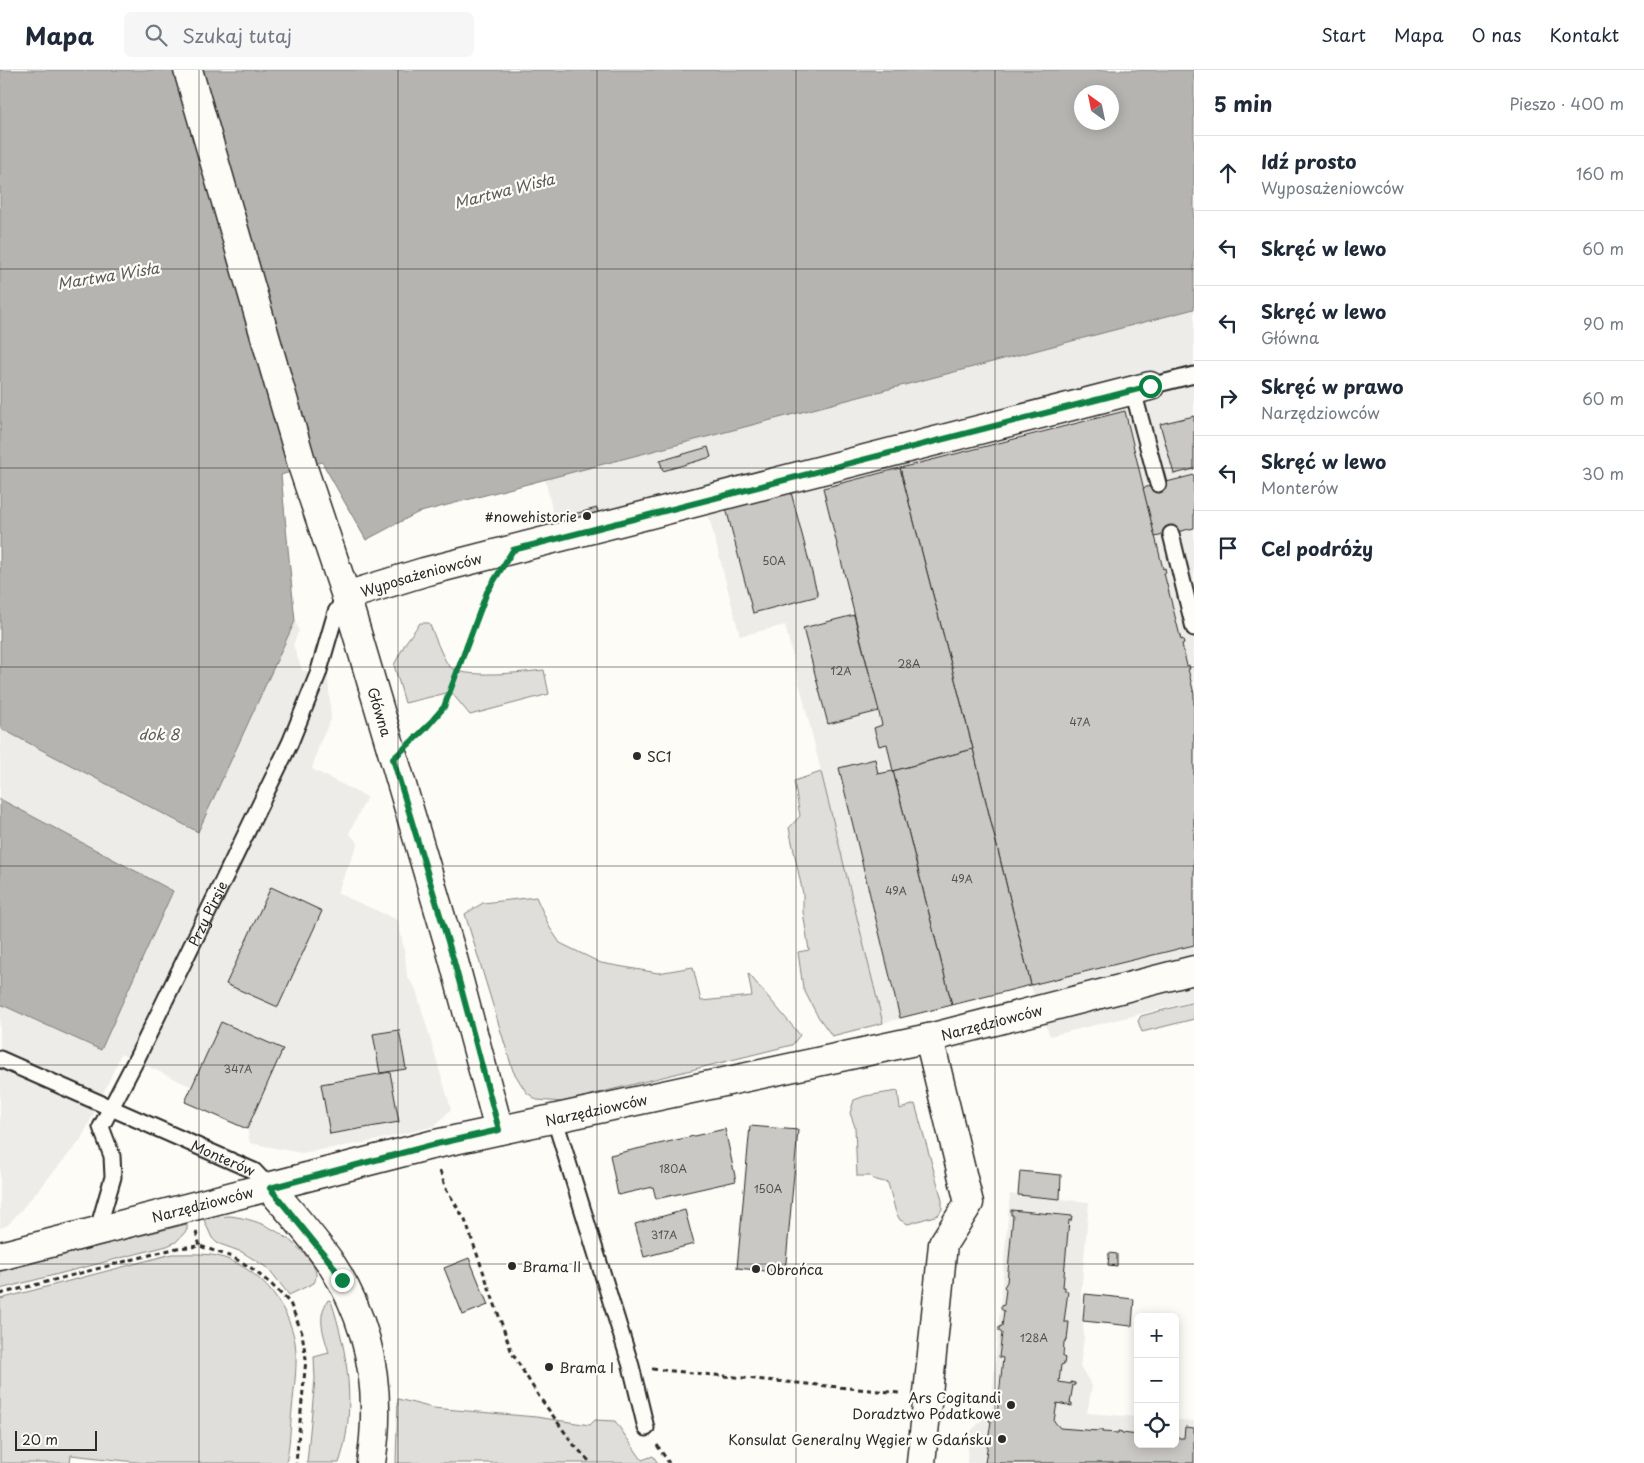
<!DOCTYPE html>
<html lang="pl">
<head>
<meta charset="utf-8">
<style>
	:root { --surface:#fff; --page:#f6f6f7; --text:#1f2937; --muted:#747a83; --line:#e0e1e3 }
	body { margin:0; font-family:"Playpen Sans",sans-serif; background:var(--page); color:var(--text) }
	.controls { position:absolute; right:15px; bottom:15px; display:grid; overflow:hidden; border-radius:8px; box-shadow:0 2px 12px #0003 }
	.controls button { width:45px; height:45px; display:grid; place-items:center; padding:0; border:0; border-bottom:1px solid var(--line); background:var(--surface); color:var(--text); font:25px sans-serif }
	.compass { position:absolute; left:1074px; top:15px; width:45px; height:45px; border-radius:50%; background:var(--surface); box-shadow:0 2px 12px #0003; rotate:327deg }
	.scale { position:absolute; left:15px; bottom:12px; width:82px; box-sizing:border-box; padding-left:5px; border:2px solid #2b2b2b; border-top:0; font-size:14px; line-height:18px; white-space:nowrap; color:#2b2b2b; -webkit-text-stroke:4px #fdfcf7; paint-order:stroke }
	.stop { position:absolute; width:15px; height:15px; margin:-11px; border:4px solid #0b8043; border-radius:50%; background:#fff }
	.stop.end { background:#0b8043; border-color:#fff; box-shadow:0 1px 5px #0008 }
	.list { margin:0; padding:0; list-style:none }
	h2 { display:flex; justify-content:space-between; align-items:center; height:65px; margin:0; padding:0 20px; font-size:21px }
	h2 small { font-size:16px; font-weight:400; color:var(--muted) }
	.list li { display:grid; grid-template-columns:32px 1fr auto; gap:15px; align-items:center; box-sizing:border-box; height:75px; padding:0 20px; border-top:1px solid var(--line) }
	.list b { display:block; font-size:19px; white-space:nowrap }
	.list p { margin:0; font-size:16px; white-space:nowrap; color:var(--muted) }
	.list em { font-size:16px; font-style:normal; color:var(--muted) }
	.icon { flex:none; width:28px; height:28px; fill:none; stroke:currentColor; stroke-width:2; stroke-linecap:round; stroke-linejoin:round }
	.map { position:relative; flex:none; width:1194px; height:1393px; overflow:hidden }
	header { display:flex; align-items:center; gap:30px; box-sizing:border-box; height:70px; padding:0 25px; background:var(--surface); border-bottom:1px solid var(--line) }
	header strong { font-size:24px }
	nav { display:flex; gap:28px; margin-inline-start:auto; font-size:18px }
	.search { width:350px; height:45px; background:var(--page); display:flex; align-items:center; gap:12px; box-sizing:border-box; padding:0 18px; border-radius:8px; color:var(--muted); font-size:19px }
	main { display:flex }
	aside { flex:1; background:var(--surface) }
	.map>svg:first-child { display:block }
	.built { fill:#edece8 }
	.green { fill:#dfdeda; stroke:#858482 }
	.water { fill:#b5b4b1; stroke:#7e7d7b; fill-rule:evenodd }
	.building { fill:#c9c8c4; stroke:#2b2b2b }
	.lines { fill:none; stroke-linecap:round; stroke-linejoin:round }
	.service-casing { stroke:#2b2b2b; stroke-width:19 }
	.minor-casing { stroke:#2b2b2b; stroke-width:31 }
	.path { stroke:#2b2b2b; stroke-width:3; stroke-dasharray:5 4; stroke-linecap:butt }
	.service { stroke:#fdfcf7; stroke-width:15 }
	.minor { stroke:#fdfcf7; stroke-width:28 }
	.route { stroke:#0b8043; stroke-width:6 }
	.grid { fill:none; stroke:#2b2b2b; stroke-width:1; stroke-opacity:0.55 }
	.poi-dot { fill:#2b2b2b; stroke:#fdfcf7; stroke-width:2 }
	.labels { text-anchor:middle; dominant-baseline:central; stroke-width:4.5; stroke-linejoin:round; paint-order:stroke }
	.number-label { font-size:11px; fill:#525251 }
	.poi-label { font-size:14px; fill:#2b2b2b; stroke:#fdfcf7; text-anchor:start }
	.street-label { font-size:14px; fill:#2b2b2b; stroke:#fdfcf7 }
	.water-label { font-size:15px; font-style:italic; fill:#5b5b5a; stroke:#fdfcf7 }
</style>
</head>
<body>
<header>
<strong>Mapa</strong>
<div class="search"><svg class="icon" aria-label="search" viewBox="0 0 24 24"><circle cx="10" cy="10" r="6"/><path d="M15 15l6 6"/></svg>Szukaj tutaj</div>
<nav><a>Start</a><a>Mapa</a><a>O nas</a><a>Kontakt</a></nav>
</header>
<main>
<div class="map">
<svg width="1194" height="1393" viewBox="0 0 1194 1393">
	<rect width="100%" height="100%" fill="#fdfcf7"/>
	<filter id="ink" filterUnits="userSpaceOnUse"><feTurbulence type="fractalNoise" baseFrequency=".02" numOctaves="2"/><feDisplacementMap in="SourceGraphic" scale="10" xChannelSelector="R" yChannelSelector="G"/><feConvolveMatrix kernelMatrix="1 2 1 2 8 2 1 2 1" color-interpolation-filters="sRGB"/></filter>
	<g filter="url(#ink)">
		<g class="built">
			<path d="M1194,239V931L1050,966L1030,915L883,953L785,555L740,566L704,428L558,466L545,409Z"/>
			<path d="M295,551L299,560L293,575L302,600L328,606L331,649L319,675L312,699L367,727L349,763L358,773L337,823L398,850L405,884L407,907L415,917L451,1039L435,1056L369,1072L301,1083L250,1073L247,1059L185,1032L192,1017L121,984L99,1033L80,1071L8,1155L0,1158V934L101,980L172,821L0,729V658L198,762Z"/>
			<path d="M1010,1124L1089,1132L1081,1223L1084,1267L1080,1296L1092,1316L1087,1343L1138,1347V1374H1175V1350L1194,1351V1393H967L969,1363L991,1341Z"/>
		</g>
		<g class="green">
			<path d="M420,553H429C435,566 441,585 449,596C461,610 525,602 544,600L549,624L470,645L451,622L405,633L394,595L406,572Z"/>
			<path d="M821,702L883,953L832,966L817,945L803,918L798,882L809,880L803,842V824L789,758L800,746L794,711Z"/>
			<path d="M536,827L550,858L560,873L601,893L658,903L693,897L701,931L752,926L748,903L800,965L792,975L562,1032L537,1030L526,1022L513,1001L465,844L483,833Z"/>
			<path d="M1194,932V949L1142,962L1138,951L1141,946Z"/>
			<path d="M898,1021L900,1039L915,1034L942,1130V1139L938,1145L908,1154L900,1150L896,1143L888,1113L873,1109L870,1106H857L855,1057L850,1043L854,1030L865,1026Z"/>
			<path d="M230,1146C262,1150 286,1163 308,1188C314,1195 319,1204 314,1213L289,1225L269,1199L242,1182L217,1173L212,1168L204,1150L212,1147Z"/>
			<path d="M187,1154V1160L176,1172L167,1176L0,1219V1201Z"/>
			<path d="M172,1184C187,1184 202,1183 217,1186C256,1195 288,1233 295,1272C298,1294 294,1318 292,1340C290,1358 290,1376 286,1393H145L71,1385L70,1393H0V1229Z"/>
			<path d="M328,1230L331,1231C348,1282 357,1341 339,1393H307L315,1309L314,1287L329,1283C324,1264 316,1248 328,1230Z"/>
			<path d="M398,1329L433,1338L536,1347L590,1355L595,1350L615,1351L642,1390L653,1386L658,1393H396Z"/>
		</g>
		<g class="water">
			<path d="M0,0H1194V239L417,443L366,470L322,392L281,405L295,551L198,762L0,658ZM1082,22H1112V52H1082Z"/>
			<path d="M0,729L173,821L101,980L0,934Z"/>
		</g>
		<g class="building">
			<path d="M1125,341L1163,499L1165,498L1166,503H1164L1181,570L1183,569L1184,573L1182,574L1187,596L1189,595L1190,599H1188L1194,624V875L1031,915L973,679L900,398Z"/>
			<path d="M1194,346V399L1174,404L1160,354Z"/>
			<path d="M708,377L711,387L663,401L660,391Z"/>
			<path d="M900,398L973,679L893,701L887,674L879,676L874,658L882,655L823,418Z"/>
			<path d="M1194,405V458L1155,467L1143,418Z"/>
			<path d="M791,422L818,526L753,543L726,438Z"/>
			<path d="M597,438L600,448L577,454L574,444Z"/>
			<path d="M854,545L879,641L828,654L803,558Z"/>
			<path d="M973,679L1031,915L952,935L893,701Z"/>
			<path d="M875,689L878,704L893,701L952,935L900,948L839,698Z"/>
			<path d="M271,817L322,841L278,937L226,914Z"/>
			<path d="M221,952L283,979L247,1059L185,1032Z"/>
			<path d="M399,960L406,999L380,1003L373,964Z"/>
			<path d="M390,1002L399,1052L330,1064L321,1014Z"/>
			<path d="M750,1056L798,1060L785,1203L737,1198Z"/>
			<path d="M725,1059L736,1111L656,1129L653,1117L618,1125L610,1085Z"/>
			<path d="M1020,1101L1061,1105L1060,1129L1018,1125Z"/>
			<path d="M685,1140L694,1174L644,1187L635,1154Z"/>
			<path d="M1011,1140L1072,1146L1071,1151L1069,1150L1063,1217H1065V1221H1068L1064,1252H1069L1067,1270L1064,1272L1063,1286L1065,1288L1064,1294L1061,1295L1059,1312L1071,1314V1312L1075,1313V1315H1073L1070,1333H1072V1336L1057,1333L1054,1351L1060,1358L1098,1361V1360H1102V1362L1118,1363V1361L1122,1362V1363L1138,1365V1374H1175V1368H1184L1185,1357L1194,1358V1393H985L991,1351H989V1348L997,1345L1003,1288L999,1287L1002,1263L999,1261V1257L1002,1256L1004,1241L1001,1239V1236L1004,1235L1006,1219L1004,1217L1007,1212L1013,1145H1011Z"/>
			<path d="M1109,1183L1117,1184V1196L1108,1195Z"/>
			<path d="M469,1188L488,1235L463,1245L444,1198Z"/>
			<path d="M1085,1224L1134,1229L1132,1256L1083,1251Z"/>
		</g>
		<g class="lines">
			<g class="service-casing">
				<g id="service">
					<path d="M1150,316L1194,305"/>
					<path d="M1133,321L1158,414"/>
					<path d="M1171,464L1194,558"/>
					<path id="s1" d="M0,989L254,1101L270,1118"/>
					<path d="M554,1047L631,1296L646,1358"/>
					<path id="s2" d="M97,1162L113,1107L112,1086L101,1057L136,990L290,673L318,604L336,542L346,526"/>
				</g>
			</g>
			<g class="minor-casing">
				<g id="minor">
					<path id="s3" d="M188,0L303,398L346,526L453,888L499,1060"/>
					<path id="s4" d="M346,526L424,502L1150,316"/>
					<path d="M270,1118C291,1143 314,1168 332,1195C371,1255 382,1323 371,1393"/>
					<path id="s5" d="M0,1186L431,1075L929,968L1194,900"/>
					<path d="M921,1393L943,1174L969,1133L929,968"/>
				</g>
			</g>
			<g class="path">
				<path d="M415,668L444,637L487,522L492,514"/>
				<path d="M440,1101L446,1119L465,1150L512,1283L538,1325L574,1375L591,1393"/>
				<path d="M196,1162L200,1176"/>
				<path d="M0,1224L177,1178L200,1176L232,1187L250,1197L272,1215L290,1233L302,1263L306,1289L296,1393"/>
				<path d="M652,1299L900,1323"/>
				<path d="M657,1375L669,1393"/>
			</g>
			<use href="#service" class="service"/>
			<use href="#minor" class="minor"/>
		</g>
	</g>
	<g class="lines" filter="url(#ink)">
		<path class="route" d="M342,1210L331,1193L270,1118L432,1075L499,1060L453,888L393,689L425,659L444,637L487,522L513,480L1150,316"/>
	</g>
	<path class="grid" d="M199,0V1393M398,0V1393M597,0V1393M796,0V1393M995,0V1393M0,199H1194M0,398H1194M0,597H1194M0,796H1194M0,995H1194M0,1194H1194"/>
	<g class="poi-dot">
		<circle cx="587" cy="446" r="5"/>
		<circle cx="637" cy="686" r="5"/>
		<circle cx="512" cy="1196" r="5"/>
		<circle cx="756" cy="1199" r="5"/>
		<circle cx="549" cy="1297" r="5"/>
		<circle cx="1011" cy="1335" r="5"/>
		<circle cx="1002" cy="1369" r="5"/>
	</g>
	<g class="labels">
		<g class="number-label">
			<text x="774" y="490">50A</text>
			<text x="909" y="593">28A</text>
			<text x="841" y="600">12A</text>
			<text x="1080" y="651">47A</text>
			<text x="962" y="808">49A</text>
			<text x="896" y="820">49A</text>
			<text x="238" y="998">347A</text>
			<text x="673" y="1098">180A</text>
			<text x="768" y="1118">150A</text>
			<text x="664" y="1164">317A</text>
			<text x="1034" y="1267">128A</text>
		</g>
		<g class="poi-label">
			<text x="577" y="446" text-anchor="end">#nowehistorie</text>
			<text x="647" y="686">SC1</text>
			<text x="522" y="1196">Brama II</text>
			<text x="766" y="1199">Obrońca</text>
			<text x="559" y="1297">Brama I</text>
			<text x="1001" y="1327" text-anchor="end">Ars Cogitandi<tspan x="1001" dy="16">Doradztwo Podatkowe</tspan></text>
			<text x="992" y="1369" text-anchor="end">Konsulat Generalny Węgier w Gdańsku</text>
		</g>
		<g class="street-label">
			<text stroke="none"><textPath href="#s4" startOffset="78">Wyposażeniowców</textPath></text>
			<text stroke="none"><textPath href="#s3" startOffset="670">Główna</textPath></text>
			<text stroke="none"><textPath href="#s2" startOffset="348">Przy Pirsie</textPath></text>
			<text stroke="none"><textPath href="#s5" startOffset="1019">Narzędziowców</textPath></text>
			<text stroke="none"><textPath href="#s5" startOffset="614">Narzędziowców</textPath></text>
			<text stroke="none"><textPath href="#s1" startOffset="244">Monterów</textPath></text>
			<text stroke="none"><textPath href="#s5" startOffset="209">Narzędziowców</textPath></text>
		</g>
		<g class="water-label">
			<text transform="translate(504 120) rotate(-14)">Martwa Wisła</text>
			<text transform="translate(108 205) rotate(-9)">Martwa Wisła</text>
			<text x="159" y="663">dok 8</text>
		</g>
	</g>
</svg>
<div class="controls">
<button>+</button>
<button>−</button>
<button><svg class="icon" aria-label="locate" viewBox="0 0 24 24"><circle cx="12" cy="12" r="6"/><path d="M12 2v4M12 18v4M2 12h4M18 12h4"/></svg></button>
</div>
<svg class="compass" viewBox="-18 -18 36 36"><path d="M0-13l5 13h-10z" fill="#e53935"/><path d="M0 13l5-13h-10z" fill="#747a83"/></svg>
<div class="scale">20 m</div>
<div class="stop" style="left:1150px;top:316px"></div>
<div class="stop end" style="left:342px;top:1210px"></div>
</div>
<aside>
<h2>5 min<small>Pieszo · 400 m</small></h2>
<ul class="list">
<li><svg class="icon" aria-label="ahead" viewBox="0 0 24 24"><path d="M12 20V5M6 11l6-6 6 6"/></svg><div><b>Idź prosto</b><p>Wyposażeniowców</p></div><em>160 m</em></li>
<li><svg class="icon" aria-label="left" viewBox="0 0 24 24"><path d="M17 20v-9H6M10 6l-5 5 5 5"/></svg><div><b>Skręć w lewo</b></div><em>60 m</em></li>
<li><svg class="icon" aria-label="left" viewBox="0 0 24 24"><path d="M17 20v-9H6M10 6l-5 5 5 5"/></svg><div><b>Skręć w lewo</b><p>Główna</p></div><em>90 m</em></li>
<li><svg class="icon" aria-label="right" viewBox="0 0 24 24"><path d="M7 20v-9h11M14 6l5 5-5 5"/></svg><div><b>Skręć w prawo</b><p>Narzędziowców</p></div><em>60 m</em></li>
<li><svg class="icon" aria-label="left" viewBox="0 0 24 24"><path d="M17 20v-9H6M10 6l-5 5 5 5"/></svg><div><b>Skręć w lewo</b><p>Monterów</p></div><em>30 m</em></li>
<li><svg class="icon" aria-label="arrive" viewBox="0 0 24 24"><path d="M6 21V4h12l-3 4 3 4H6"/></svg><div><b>Cel podróży</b></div></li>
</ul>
</aside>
</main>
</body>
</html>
